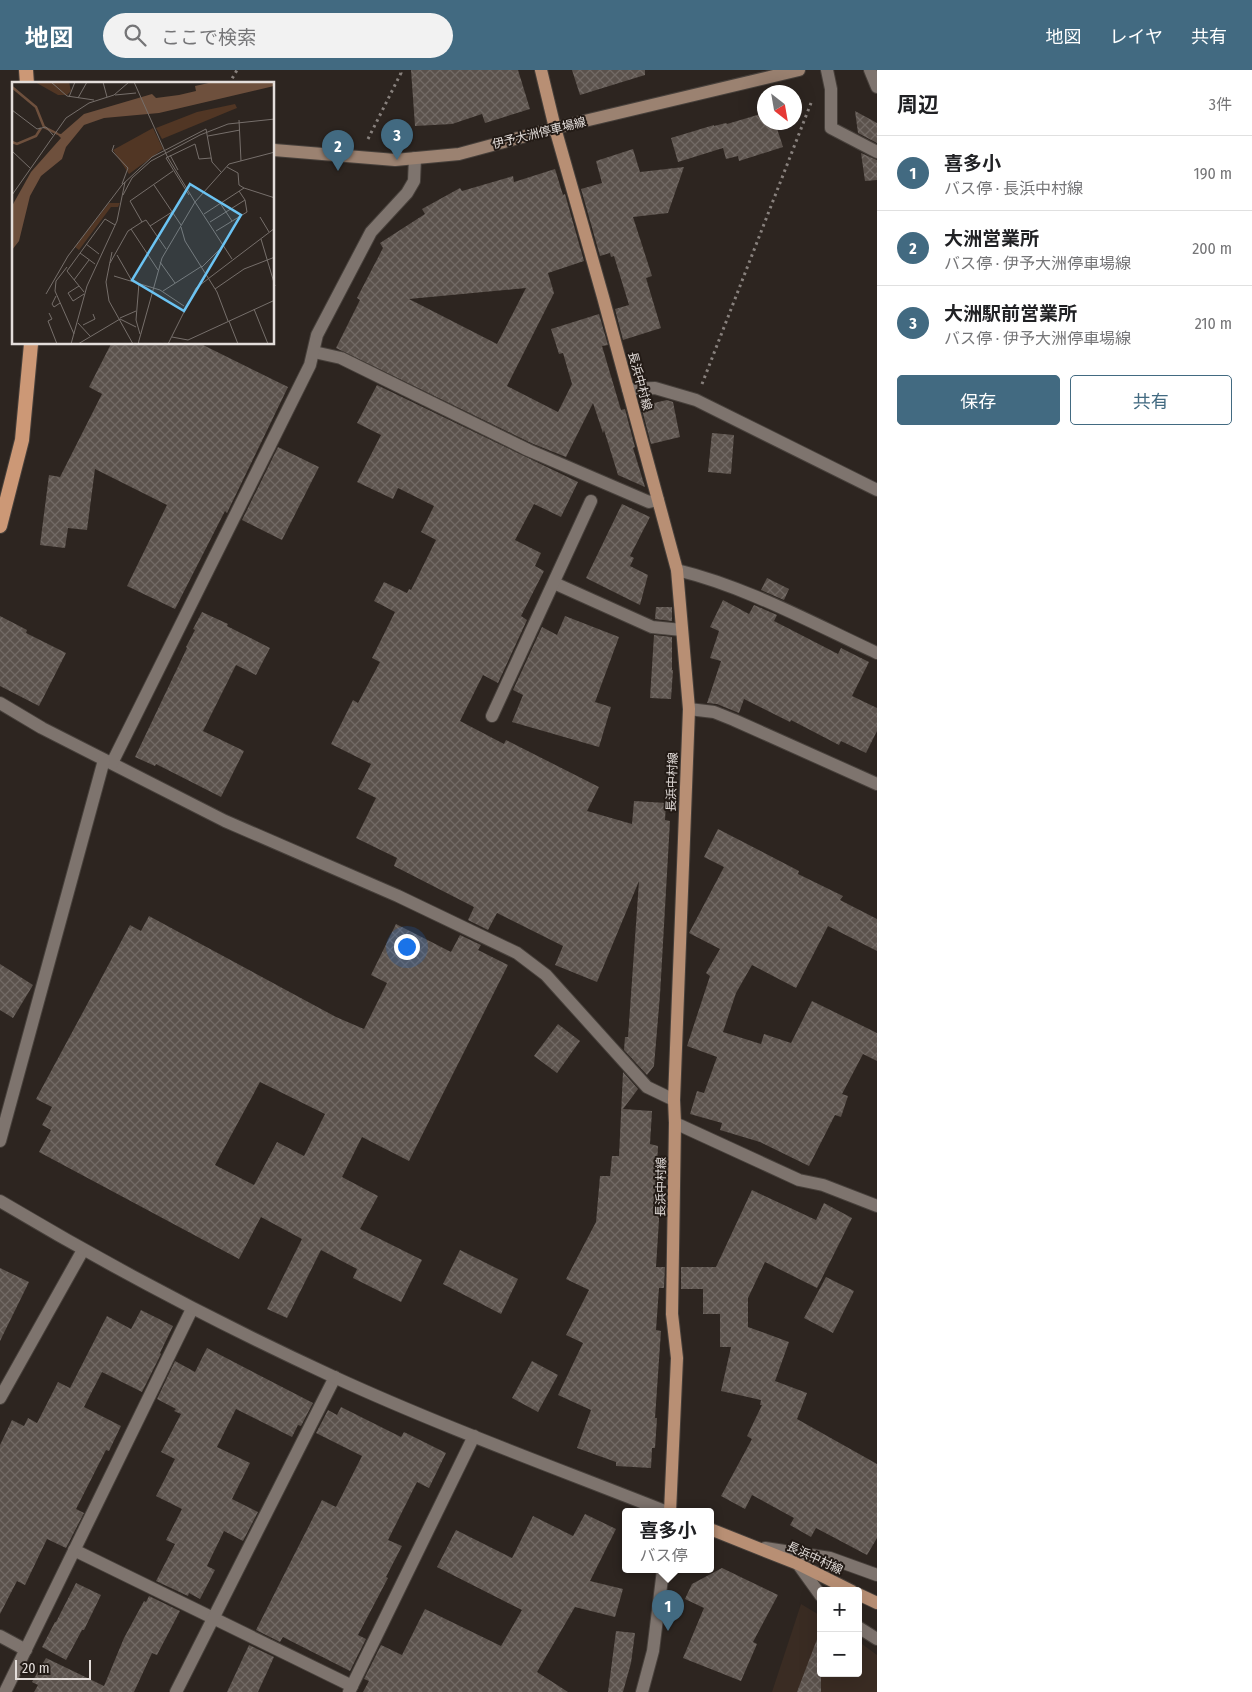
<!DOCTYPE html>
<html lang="ja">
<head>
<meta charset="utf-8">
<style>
	:root { --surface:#fff; --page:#f2f2f2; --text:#202124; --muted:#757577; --line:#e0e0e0; --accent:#426a81 }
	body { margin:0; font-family:"Fira Sans Condensed","Noto Sans JP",sans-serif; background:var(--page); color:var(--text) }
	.controls { position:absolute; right:15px; bottom:15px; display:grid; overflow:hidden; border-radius:5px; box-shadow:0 5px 20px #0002 }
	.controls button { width:45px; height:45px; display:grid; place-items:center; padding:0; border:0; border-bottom:1px solid var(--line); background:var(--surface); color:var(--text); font:25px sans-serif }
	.compass { position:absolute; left:757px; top:15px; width:45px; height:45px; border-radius:50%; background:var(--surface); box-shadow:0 5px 20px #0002; rotate:149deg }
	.scale { position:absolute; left:15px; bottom:12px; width:76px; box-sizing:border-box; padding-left:5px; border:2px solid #e4dedb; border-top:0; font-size:14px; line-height:18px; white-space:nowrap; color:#e4dedb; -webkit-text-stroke:4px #231b16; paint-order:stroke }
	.you { position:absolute; left:406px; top:876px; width:18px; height:18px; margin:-12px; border:4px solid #fff; border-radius:50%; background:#1a73e8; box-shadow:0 0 0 8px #1a73e833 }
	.badge { display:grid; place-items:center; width:32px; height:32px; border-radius:50%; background:var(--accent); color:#fff; font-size:16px; font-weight:700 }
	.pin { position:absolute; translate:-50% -41px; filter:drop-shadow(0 1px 2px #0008) }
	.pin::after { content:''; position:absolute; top:26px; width:18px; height:15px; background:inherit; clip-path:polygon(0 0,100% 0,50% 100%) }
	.popup { position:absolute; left:622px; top:1438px; width:92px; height:65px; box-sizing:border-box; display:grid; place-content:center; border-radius:5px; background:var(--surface); filter:drop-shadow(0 1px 4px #0005); font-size:16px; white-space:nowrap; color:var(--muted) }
	.popup b { font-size:19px; color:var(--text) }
	.popup::after { content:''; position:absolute; left:50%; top:100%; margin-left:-10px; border:10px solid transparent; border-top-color:var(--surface) }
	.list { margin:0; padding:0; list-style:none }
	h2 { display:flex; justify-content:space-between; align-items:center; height:65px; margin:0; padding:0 20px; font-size:21px }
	h2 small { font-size:16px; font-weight:400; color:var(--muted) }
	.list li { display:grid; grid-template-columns:32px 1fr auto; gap:15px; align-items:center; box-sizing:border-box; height:75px; padding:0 20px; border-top:1px solid var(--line) }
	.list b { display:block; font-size:19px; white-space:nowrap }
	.list p { margin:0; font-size:16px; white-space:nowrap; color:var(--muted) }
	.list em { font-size:16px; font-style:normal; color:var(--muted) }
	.actions { display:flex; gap:10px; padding:15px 20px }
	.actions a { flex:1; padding:11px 0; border:1px solid var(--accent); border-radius:5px; text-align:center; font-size:18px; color:var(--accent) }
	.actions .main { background:var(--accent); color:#fff }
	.icon { flex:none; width:28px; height:28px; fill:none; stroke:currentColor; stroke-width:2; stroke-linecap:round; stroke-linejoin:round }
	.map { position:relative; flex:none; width:877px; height:1622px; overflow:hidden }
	header { display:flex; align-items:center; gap:30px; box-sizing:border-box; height:70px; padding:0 25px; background:var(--accent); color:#fff }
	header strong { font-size:24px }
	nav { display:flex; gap:28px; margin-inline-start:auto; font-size:18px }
	.search { width:350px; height:45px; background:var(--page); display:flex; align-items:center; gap:12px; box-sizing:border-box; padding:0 18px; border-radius:28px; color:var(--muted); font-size:19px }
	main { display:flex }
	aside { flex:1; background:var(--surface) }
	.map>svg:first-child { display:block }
	.built { fill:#3a2c23 }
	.building { fill:url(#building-cross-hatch); fill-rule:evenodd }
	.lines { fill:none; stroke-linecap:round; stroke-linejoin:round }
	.service-casing { stroke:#47403b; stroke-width:14 }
	.minor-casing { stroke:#47403b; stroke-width:14 }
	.tertiary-casing { stroke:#47403b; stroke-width:14 }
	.secondary-casing { stroke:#47403b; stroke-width:14 }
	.primary-casing { stroke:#47403b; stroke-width:14 }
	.trunk-casing { stroke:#47403b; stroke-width:16 }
	.path { stroke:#88817d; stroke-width:3; stroke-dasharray:2.5 4; stroke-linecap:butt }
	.service { stroke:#7e746e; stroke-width:12 }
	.minor { stroke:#7e746e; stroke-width:12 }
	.tertiary { stroke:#7e746e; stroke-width:12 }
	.secondary { stroke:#9b8271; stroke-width:12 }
	.primary { stroke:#b88f74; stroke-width:12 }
	.trunk { stroke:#cc9876; stroke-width:14 }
	.labels { text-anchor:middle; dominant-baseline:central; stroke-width:4; stroke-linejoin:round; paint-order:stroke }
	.street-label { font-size:12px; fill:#e4dedb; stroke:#231b16 }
	.inset-river { fill:none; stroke:#6e503d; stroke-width:2.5 }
	.inset-road { fill:none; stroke:#766f6b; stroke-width:1 }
	.view { fill:#6bc3f2; fill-opacity:0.15; stroke:#6bc3f2; stroke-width:2.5 }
	.inset-edge { fill:none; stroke:#e4dedb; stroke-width:2.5 }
</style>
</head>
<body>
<header>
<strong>地図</strong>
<div class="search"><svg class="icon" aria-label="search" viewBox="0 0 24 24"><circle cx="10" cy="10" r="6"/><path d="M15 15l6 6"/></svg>ここで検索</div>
<nav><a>地図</a><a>レイヤ</a><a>共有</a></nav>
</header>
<main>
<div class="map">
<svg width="877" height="1622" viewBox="0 0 877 1622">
	<defs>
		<pattern id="building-cross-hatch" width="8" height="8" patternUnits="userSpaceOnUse" patternTransform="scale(1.25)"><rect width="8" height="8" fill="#5b524c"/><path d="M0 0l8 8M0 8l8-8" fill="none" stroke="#726a65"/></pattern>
	</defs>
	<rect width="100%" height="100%" fill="#2d2520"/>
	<path class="built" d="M801,1534L821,1546V1603H858V1571L877,1585V1622H772Z"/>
	<g class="building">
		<path d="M411,0H518L530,39L485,53L482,44L452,54L415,56Z"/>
		<path d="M572,0H645V5L580,25Z"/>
		<path d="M855,41L877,53V73L858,63Z"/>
		<path d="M764,43V52H775L783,77L739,91L738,86L726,89L723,78L678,92L671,68L714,55V56L726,53L727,54Z"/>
		<path d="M633,79L640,102L684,97L668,143L633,147L652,206L646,208L661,258L623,270L615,239L629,235L614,186L611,187L610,183L600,186L581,119L602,113L596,91Z"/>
		<path d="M861,83L877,90V110L865,111Z"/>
		<path d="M555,99L563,125L565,124L584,191L548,203L554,223L507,316L558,342L572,314L563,283L559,284L551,259L599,244L608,275L602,276L621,340L625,339L635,377L633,378L645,417L618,405L604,360L603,363L593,333L566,387L531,373L336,278L360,230L357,228L383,178L380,173L425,144L422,139L460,118L462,121L513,106L514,112ZM526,218L497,274L409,229Z"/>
		<path d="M111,274H201L288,317L227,443L225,441L175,539L127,516L167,435L95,399L87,460L68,458L65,478L40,475L49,405L60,407L102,324L89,317Z"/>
		<path d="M377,315L578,412L561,447L534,434L515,470L541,483L535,496L544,501L521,546L527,550L498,613L483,605L460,651L504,674L506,670L599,717L587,741L632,754L634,731L666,733L665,750L670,751L660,925L654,996L647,1005L624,980L625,967H628L639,811L597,912L555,895L563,876L497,843L488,860L468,850L474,837L394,796L397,788L356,768L376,728L358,719L371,694L331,674L353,630L358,633L380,592L372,588L395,542L374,531L384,512L407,523L409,519L411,520L436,470L421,462L434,436L398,418L393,429L357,412L381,365L357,353Z"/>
		<path d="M667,330L673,332L680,367L651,374L641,336Z"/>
		<path d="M712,363L734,365L731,404L708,402Z"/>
		<path d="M278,377L319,397L282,470L242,450Z"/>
		<path d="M622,434L650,447L630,486L634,488L630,496L648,505L640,535L586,508Z"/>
		<path d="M767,508L789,519L784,530L761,520Z"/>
		<path d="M723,530L749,544L754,535L777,545L774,551L838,584L841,578L869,592L852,626L877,638V661L866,683L841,671L839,675L791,650L790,652L744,629L739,643L717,634L707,633L721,591L710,588L719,561L710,557Z"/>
		<path d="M656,537H672V551L655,549Z"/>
		<path d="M202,542L228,554L227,556L270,578L256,605L236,595L203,661L244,681L221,727L156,694L155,696L135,687L187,578L186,577L195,560L193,559Z"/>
		<path d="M0,546L27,560L26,563L66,583L39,636L0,616Z"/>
		<path d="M565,546L619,567L595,632L611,637L599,677L512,652L523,625L513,620L542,557L557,565Z"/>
		<path d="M654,565L672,567V600H673L671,629L650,628Z"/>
		<path d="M718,759L799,801L798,804L843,826L840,830L877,849V881L828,856L796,918L752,895L736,923L723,962L761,974L764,964L791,973L812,931L877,963V991L863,984L842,1024L848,1026L841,1047L835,1045L809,1096L760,1072L720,1060L722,1053L690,1044L697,1021L704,1023L717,987L687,976L710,906L706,903L720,879L689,863L724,797L704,787Z"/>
		<path d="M149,846L336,947L364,959L387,913L371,905L396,854L451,882L460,865L481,875L478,880L508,895L409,1091L362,1067L342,1107L378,1126L360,1159L422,1190L401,1232L353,1208L357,1199L321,1180L287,1248L267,1239L302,1169L261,1147L239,1189L39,1082L51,1060L42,1055L52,1037L36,1029L130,855L141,861ZM260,1012L325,1044L304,1086L277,1072L254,1115L215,1095Z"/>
		<path d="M0,894L33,915L13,948L0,940Z"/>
		<path d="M558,954L580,971L557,1003L534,986Z"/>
		<path d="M623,1002L638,1019L623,1039L652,1041L650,1074L658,1076L655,1136L659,1137V1150L656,1197H665L664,1218H659L656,1260L661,1261L655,1348H657L655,1378H652L651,1398L616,1396V1392L577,1378L591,1340L558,1325L583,1273L566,1265L589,1220L566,1209L596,1152L600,1106H610L612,1086H619Z"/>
		<path d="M752,1120L816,1150L824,1133L852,1148L817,1218L765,1192L748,1228V1257L789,1272L775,1311L807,1323L797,1349L877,1394V1468L867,1485L816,1458L811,1467L790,1455L794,1448L752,1425L745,1439L721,1426L752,1369L747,1366L762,1335H760L761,1330L721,1321L731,1277H720V1244H703V1219H681V1197H716Z"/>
		<path d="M460,1180L518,1209L501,1244L443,1214Z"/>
		<path d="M0,1198L29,1212L0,1271Z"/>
		<path d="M826,1207L854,1221L833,1263L804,1248Z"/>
		<path d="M141,1240L173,1256L160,1283L161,1284L142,1322L102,1302L84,1337L121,1356L109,1381L106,1380L76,1439L84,1443L66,1478L47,1469L25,1515L17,1511L0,1544V1375L12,1350L24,1356L28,1348L37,1353L58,1312L70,1318L107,1246L131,1259Z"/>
		<path d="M207,1278L313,1333L301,1356L298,1355L292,1367L236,1339L217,1377L250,1393L232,1429L258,1442L243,1471L224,1461L207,1496L215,1500L200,1529L189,1523L188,1526L156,1511L175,1474L166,1470L182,1439L156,1426L175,1389L161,1382L181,1344L174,1341L176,1339L157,1329L175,1291L195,1302Z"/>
		<path d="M532,1291L558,1305L538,1342L512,1328Z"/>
		<path d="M341,1337L401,1367L404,1362L446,1383L429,1418L417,1412L388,1470L402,1476L386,1507L388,1508L358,1565L366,1569L350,1601L283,1567L280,1572L256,1560L322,1430L336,1437L362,1386L316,1363L328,1340L337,1345Z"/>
		<path d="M585,1444L616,1459L590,1511L623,1519L615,1547L575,1537L537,1602L568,1622H363L369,1611L364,1609L381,1575L402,1585L425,1539L501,1576L522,1540L437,1497L456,1460L512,1488L533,1446L573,1466Z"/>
		<path d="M722,1498L778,1525L753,1572L757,1574L741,1611L683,1588L704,1538L685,1529L692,1514Z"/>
		<path d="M76,1513L101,1525L84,1560H82L66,1590L42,1577L55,1552H56Z"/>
		<path d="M149,1526L180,1541L157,1585L152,1583L134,1622H34L38,1615L32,1612L46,1588L104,1616L124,1568L144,1531L146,1532Z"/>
		<path d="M616,1561L635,1563L631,1593L623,1622H608Z"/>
		<path d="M819,1564H821V1622H797Z"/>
		<path d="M249,1575L274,1587L258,1622H227Z"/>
	</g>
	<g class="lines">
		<g class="service-casing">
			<g id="service">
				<path d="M827,0L831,19V58L877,82"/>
				<path d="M677,500C747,517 812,553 877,583"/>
				<path d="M554,513L652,557L682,560"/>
				<path d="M492,646L591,431"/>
				<path d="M0,1328L83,1180"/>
			</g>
		</g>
		<g class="minor-casing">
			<g id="minor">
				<path d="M870,0L877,17"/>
				<path d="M314,282L341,288L528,380L649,432L658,430"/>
				<path d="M628,319L655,318L696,330L877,420"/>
				<path d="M0,633L42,658L225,751L398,826L517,883L546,905L647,1017L674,1030"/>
				<path d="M689,639L714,642L734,650L877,714"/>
				<path d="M112,693L310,295L317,265L371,162L407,123L414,111L415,88"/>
				<path d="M675,1053L799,1110L823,1115L877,1136"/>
				<path d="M0,1071L104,690"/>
				<path d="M765,1478L830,1488L877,1505"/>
				<path d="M74,1480L352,1616"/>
				<path d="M798,1494L821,1526"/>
				<path d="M858,1557L877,1569"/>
				<path d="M0,1566L26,1580"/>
				<path d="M5,1622L192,1239"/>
				<path d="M176,1622L335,1307"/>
				<path d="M349,1622L474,1366"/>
				<path d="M642,1622L653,1581L663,1500"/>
			</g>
		</g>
		<g class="tertiary-casing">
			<path id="tertiary" d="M0,1131C109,1196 219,1254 334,1307C443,1357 556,1398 667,1442"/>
		</g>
		<g class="secondary-casing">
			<path id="secondary" d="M274,80L395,90L459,84L555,58L799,0"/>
		</g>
		<g class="primary-casing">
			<g id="primary">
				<path d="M541,0L555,58L603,227L677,500L689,639L674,1030L675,1053L672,1244L677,1288L670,1442"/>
				<path d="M710,1459L798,1494L852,1521"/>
				<path d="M858,1524L877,1533"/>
			</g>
		</g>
		<g class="trunk-casing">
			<g id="trunk">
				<path d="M26,0L27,14"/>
				<path d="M0,456L22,370L31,274"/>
			</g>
		</g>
		<g class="path">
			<path d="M229,14L237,0"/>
			<path d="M368,69L401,3L399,0"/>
			<path d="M702,314L811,33"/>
		</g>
		<use href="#service" class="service"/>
		<use href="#minor" class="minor"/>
		<use href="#tertiary" class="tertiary"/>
		<use href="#secondary" class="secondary"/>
		<use href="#primary" class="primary"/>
		<use href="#trunk" class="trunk"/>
	</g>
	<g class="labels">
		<g class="street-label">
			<text transform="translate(539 63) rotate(-14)">伊予大洲停車場線</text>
			<text transform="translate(640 311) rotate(75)">長浜中村線</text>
			<text transform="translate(672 712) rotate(-88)">長浜中村線</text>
			<text transform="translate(661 1117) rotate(-89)">長浜中村線</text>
			<text transform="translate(815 1488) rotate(25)">長浜中村線</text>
		</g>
	</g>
	<g transform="translate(12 12)">
		<rect width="262" height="262" fill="#2d2520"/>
		<path d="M223,22L225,26L220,28L150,57L144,46L185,30ZM141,46L151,67L117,92L101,68ZM97,121H108L106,125H99L67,168L63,165Z" fill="#513624"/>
		<path d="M23,0H57L59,9L55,13H46Z" fill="#513624"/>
		<path d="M201,0H262V4L147,31L92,36L72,43L54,65L50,77L29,94L18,114L7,159L0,168V124L19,90L49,56L44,51L49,52L72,32L140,12L144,16L167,13L184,9L183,4Z" fill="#6e503d"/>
		<path class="inset-river" d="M0,5L24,25L32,45L46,52M0,60L5,62L24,54L29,46"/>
		<path class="inset-road" d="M39,0L55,14L82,18M91,0L95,15M122,0L155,74L183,120L150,176L126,262M103,13L124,11M57,15L63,0M66,16L75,0M0,28L25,47L34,45L41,53M227,38L229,79M196,54L228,48M102,63L100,69L116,86L110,102M0,69L18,86M158,73L166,88M215,85L226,91L227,103L232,106L263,116M142,103L169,143M0,113L54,36L77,21L102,13L117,0M111,113L120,96L139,79L188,53L216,42L263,37M177,113L154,76L183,62L187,77L199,76M208,121L220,139M192,132L232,106M248,135L257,150M130,140L134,138L154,167M198,140L233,118L227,109M138,144L160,130M169,145L173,159L205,210L216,239M119,147L146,188M204,149L235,130L233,118M249,157L263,204M74,162L87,172M100,170L94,200L97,219L121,262M68,171L83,182M105,173L120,199M220,177L183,120L217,82L263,70M148,180L163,201M98,181L116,149L130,140L118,119L161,89M190,185L212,163M102,194L148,208L172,224M62,198L77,178M44,199L43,209L62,252M44,199L55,185M127,201L124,238L128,252M67,204L56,211L61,219L72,212M203,207L232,187L263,175M151,209L190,184M72,210L55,189L93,137L103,143M34,212L56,174L110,103L140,75L194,47L200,80L209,90M44,214L40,222L42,225L48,221M242,227L256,262M37,231L40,237L36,239L45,262M108,236L124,229M217,239L226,262M66,241L78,254M71,243L83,237L81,232M160,255L176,258L263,218M59,262L75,204L105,139L113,100M66,262L108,237L124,245M156,262L184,206L263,146"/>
		<path class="view" d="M178,102L229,133L172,229L120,198Z"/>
		<rect width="262" height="262" class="inset-edge"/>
	</g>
</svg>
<div class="controls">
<button>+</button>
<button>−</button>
</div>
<svg class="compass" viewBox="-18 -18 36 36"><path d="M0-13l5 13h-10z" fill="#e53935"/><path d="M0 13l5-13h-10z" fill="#757577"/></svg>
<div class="scale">20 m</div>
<div class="you"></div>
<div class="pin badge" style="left:668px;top:1561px">1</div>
<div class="popup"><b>喜多小</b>バス停</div>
<div class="pin badge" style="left:338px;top:101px">2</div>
<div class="pin badge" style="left:397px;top:90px">3</div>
</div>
<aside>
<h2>周辺<small>3件</small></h2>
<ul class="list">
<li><span class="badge">1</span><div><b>喜多小</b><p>バス停 · 長浜中村線</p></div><em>190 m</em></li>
<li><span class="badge">2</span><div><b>大洲営業所</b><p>バス停 · 伊予大洲停車場線</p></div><em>200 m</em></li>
<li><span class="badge">3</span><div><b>大洲駅前営業所</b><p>バス停 · 伊予大洲停車場線</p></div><em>210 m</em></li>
</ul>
<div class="actions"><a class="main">保存</a><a>共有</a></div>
</aside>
</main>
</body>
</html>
